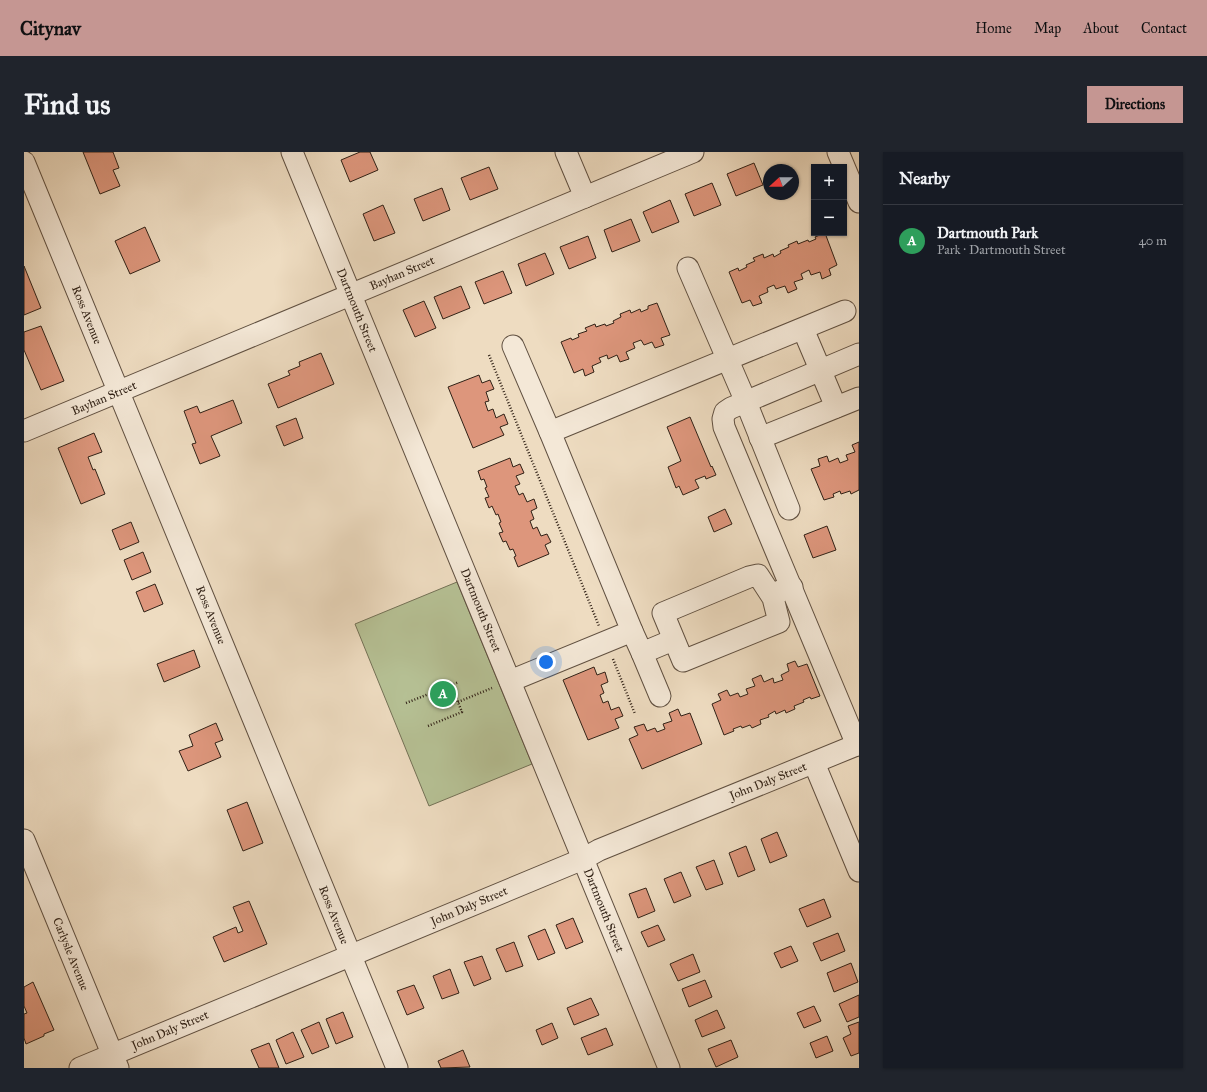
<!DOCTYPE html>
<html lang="en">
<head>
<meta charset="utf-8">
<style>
	:root { --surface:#171b24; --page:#20242c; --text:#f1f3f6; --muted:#9ea1a6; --line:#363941; --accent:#c59692 }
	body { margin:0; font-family:"IM FELL Great Primer",serif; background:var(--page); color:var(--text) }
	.controls { position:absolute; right:12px; top:12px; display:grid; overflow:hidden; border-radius:0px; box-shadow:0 1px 3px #0004 }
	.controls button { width:36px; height:36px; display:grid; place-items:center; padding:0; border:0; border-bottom:1px solid var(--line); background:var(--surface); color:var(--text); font:20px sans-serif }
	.compass { position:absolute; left:739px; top:12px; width:36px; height:36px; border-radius:50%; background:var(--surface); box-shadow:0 1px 3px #0004; rotate:249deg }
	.you { position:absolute; left:522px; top:510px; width:14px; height:14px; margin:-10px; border:3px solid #fff; border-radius:50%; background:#1a73e8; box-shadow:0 0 0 6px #1a73e833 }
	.badge { display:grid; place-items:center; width:26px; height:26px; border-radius:50%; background:var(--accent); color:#fff; font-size:13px; font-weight:700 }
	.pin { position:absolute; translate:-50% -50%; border:2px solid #fff; box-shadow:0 1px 4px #0006 }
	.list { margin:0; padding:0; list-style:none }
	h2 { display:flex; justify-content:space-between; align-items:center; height:52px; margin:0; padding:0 16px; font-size:17px }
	h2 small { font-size:13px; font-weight:400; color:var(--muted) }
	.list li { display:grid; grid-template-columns:26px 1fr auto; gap:12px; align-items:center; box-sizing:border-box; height:72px; padding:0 16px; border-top:1px solid var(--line) }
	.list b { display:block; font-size:15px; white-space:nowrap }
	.list p { margin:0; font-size:13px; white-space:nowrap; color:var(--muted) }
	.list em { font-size:13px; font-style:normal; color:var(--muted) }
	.map { position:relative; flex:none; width:835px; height:916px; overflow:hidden; border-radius:0px }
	header { display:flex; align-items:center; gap:24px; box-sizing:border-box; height:56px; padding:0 20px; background:var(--accent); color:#111 }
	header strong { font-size:19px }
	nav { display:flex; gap:22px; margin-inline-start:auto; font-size:14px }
	.intro { display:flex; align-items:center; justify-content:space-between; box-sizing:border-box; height:96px; padding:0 24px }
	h1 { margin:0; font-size:28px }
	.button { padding:10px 18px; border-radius:0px; background:var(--accent); color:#111; font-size:14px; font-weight:700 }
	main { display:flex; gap:24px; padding:0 24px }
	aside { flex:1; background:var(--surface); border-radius:0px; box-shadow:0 1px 3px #0004 }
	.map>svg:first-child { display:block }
	.green { fill:#b6c195; stroke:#737156 }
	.building { fill:#dd967c; stroke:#302116 }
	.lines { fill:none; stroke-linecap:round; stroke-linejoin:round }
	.minor-casing { stroke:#605041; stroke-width:23 }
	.path { stroke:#302116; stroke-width:2.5; stroke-dasharray:1 2; stroke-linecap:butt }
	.minor { stroke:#f4e8d7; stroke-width:21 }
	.labels { text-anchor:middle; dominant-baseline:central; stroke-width:3; stroke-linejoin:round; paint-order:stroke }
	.street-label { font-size:12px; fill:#302116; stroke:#f4e8d7 }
</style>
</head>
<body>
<header>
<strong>Citynav</strong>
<nav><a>Home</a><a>Map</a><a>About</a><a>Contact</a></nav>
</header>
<div class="intro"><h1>Find us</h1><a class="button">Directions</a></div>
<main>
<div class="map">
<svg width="835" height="916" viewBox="0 0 835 916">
	<rect width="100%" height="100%" fill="#eedcc1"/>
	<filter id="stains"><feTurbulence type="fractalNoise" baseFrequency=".005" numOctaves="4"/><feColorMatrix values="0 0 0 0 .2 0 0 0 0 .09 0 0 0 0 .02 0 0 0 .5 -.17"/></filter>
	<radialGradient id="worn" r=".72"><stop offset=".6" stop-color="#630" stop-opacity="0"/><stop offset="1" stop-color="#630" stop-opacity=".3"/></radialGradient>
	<path class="green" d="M433,430L508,612L405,654L331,472Z"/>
	<g class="building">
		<path d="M59,0H89L95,16L89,18L96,34L76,42Z"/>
		<path d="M336,0H346L354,18L326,30L317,8Z"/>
		<path d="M730,11L739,33L712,44L703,22Z"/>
		<path d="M465,15L474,37L446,48L437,26Z"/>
		<path d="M688,31L697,53L670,64L661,42Z"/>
		<path d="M418,36L426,58L399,69L390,47Z"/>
		<path d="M646,48L655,70L628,81L619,60Z"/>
		<path d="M359,53L371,81L350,89L339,62Z"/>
		<path d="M607,67L616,89L588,100L580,78Z"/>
		<path d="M121,75L136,109L106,122L91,89Z"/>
		<path d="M801,81L813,113L805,117L807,123L798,127L796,120L787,123L785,118L777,122L779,127L770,130L773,137L764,141L761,134L752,137L750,133L743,136L744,140L735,144L738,151L729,154L726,148L718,151L705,120L714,116L715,119L723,115L722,113L731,109L729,106L739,102L740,106L749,102L750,105L757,101L756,99L765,95L764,93L773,89L774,92L784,88L785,90L792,87L791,85Z"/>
		<path d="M564,84L572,106L545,117L536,95Z"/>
		<path d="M521,101L530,122L502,134L494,112Z"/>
		<path d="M0,114L17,156L0,163Z"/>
		<path d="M479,119L488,141L460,152L451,130Z"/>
		<path d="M437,134L446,156L419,167L410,145Z"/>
		<path d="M400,149L412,176L391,185L379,158Z"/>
		<path d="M633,151L646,183L637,186L640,193L631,196L628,190L620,193L617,188L609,191L611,196L602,200L605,207L596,210L593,203L584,207L583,203L575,206L577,210L568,214L570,220L561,224L559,217L550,221L537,190L547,186L548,188L555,185L554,182L563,179L561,176L571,172L572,175L581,172L582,174L590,171L589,169L597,165L596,162L606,158L607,161L616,157L617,160L624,157V154Z"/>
		<path d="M17,174L40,229L17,238L0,198V180Z"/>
		<path d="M297,201L310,232L254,256L244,232L266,223L264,219L276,214L275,210Z"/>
		<path d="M455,223L458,231L466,228L470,237L462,240L465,249L461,250L464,259L469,257L472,266L480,262L484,272L476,275L480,283L449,296L424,235Z"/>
		<path d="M209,248L218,271L187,284L196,304L176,312L168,292L172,291L160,259L173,254L176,261Z"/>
		<path d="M666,265L687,315L688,314L692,323L682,327L681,324L671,328L675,336L659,343L655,334L652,336L644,315L657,309L643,275Z"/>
		<path d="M272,266L279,286L260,294L252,274Z"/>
		<path d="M70,281L78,300L64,305L69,318L71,317L81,342L57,352L34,296Z"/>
		<path d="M835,290V338L827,342L826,339L817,342L816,339L809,342L810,345L800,348L787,317L796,314L794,307L803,304L805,310L814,306L816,311L824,308L822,303L831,300L828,293Z"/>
		<path d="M486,306L489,315L496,312L500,321L492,324L496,332L491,334L495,343L499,341L503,350L510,347L513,356L507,359L510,367L506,369L509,377L513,375L517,384L523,382L527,390L521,393L525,402L494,415L490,405L492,404L489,397L486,398L482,389L479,390L475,381L479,380L475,371L477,370L474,362L472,363L468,354L465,356L461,346L465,345L461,336L463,335L460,327L457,328L454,319Z"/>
		<path d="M701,357L708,372L690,380L684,365Z"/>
		<path d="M107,370L115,390L96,398L88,378Z"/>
		<path d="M803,374L812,398L789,406L780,383Z"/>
		<path d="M119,400L127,420L108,428L100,408Z"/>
		<path d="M131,432L139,452L120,460L112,440Z"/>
		<path d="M170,498L176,515L140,530L133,512Z"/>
		<path d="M771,509L774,515L783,512L796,544L787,547L786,545L779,548L780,550L770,554L771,557L762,561L761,558L752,562L751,559L744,563L745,565L736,568L737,572L728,576L726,573L718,576L717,574L709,577L710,579L700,583L688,552L697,548L694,542L703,538L706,544L714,541L716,545L724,542L722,537L731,534L728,527L737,523L740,530L749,526L750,531L759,528L757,523L765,519L763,512Z"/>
		<path d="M570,515L573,523L581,520L584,530L577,533L580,541L576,543L579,551L584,549L587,558L595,555L599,564L591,567L595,576L564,588L539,528Z"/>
		<path d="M654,557L657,564L666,561L678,592L618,617L605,587L614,583L610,575L620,572L623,579L631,576L633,580L641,577L639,572L648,569L645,561Z"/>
		<path d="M192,571L199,588L191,591L197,605L164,619L155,599L169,594L165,583Z"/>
		<path d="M223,650L239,691L219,699L203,658Z"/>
		<path d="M753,680L763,704L746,711L737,687Z"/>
		<path d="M722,694L731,718L714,725L705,701Z"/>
		<path d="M690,708L699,732L682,738L672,715Z"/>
		<path d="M657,720L667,744L650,751L640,727Z"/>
		<path d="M622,736L631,759L614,766L605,742Z"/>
		<path d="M800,747L807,765L783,775L775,757Z"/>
		<path d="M225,749L243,792L200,810L189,785L212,775L214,781L219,779L209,755Z"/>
		<path d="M549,766L559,790L542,797L532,773Z"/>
		<path d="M634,773L641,788L624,795L617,780Z"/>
		<path d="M521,777L531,801L514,808L504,784Z"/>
		<path d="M814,781L821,799L797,809L789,791Z"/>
		<path d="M490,790L499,814L482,820L472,797Z"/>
		<path d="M767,794L774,809L757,816L750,801Z"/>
		<path d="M669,802L676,820L654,829L646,812Z"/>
		<path d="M458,804L467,827L450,834L440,810Z"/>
		<path d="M827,811L834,830L810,840L803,821Z"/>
		<path d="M426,817L435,841L418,847L409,824Z"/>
		<path d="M681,828L688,845L665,855L658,837Z"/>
		<path d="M9,830L30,878L20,882V884L2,892L0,886V862L3,861L0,854V835Z"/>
		<path d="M390,833L400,856L383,863L373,839Z"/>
		<path d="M835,843V865L823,870L815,852Z"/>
		<path d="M567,846L575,863L550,873L543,856Z"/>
		<path d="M790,854L797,869L780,876L773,861Z"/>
		<path d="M693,858L701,876L678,885L671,868Z"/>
		<path d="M319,860L329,885L312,892L302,867Z"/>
		<path d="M295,870L305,895L288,902L277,878Z"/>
		<path d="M835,870V901L827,904L819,886L827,882L824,874Z"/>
		<path d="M528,871L534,886L518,893L512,878Z"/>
		<path d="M582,876L589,893L564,903L557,886Z"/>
		<path d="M269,880L280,905L262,912L252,888Z"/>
		<path d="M803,884L809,899L792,906L786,891Z"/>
		<path d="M707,888L714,905L692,915L684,897Z"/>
		<path d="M245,891L255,916H235L227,898Z"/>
		<path d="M439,898L446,915L417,916L414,909Z"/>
	</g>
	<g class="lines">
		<g class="minor-casing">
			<g id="minor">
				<path d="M268,0L645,916"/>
				<path d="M542,0L561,45"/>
				<path d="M814,0L835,50"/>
				<path d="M0,10L373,916"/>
				<path d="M664,116L722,250L765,357"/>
				<path d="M779,177L812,255"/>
				<path d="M0,279L669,0"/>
				<path d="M526,280L821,159"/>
				<path d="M736,286L835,246"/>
				<path d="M749,446L734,423L725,425L639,461L659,509L755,470L749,446L756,439L768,435"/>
				<path d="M608,479L618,501L649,488"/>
				<path d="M618,501L636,544"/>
				<path d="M486,529L608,479L526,280L489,194"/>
				<path d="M833,593L700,275L699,267L701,260L707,256L835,202"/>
				<path d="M790,611L835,719"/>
				<path d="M0,688L94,916"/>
				<path d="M56,916L559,707L575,698L835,592"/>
			</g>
		</g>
		<g class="path">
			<path d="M465,203L575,474"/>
			<path d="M589,507L611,562"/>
			<path d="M434,550L468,536"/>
			<path d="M382,551L435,530"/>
			<path d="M404,574L438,560L427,533"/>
		</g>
		<use href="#minor" class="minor"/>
	</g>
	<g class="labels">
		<g class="street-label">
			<text transform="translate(378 121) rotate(-23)">Bayhan Street</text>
			<text transform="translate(333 158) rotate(68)">Dartmouth Street</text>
			<text transform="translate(63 163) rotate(68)">Ross Avenue</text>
			<text transform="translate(80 246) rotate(-23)">Bayhan Street</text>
			<text transform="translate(457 458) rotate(68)">Dartmouth Street</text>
			<text transform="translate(187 463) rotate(68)">Ross Avenue</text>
			<text transform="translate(744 629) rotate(-22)">John Daly Street</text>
			<text transform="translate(445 754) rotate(-23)">John Daly Street</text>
			<text transform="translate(580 758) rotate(68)">Dartmouth Street</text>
			<text transform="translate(310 763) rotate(68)">Ross Avenue</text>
			<text transform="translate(47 802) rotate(68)">Carlysle Avenue</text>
			<text transform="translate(146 878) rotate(-23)">John Daly Street</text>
		</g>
	</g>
	<rect width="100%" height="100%" filter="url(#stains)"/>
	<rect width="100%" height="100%" fill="url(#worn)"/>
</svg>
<div class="controls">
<button>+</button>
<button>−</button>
</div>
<svg class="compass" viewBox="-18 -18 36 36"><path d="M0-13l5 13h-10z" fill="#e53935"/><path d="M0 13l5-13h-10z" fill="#9ea1a6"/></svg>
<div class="you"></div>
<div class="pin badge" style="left:419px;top:542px;background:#2e9e5b">A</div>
</div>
<aside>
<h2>Nearby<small></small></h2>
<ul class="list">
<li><span class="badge" style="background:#2e9e5b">A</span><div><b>Dartmouth Park</b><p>Park · Dartmouth Street</p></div><em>40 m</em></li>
</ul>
</aside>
</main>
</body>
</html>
